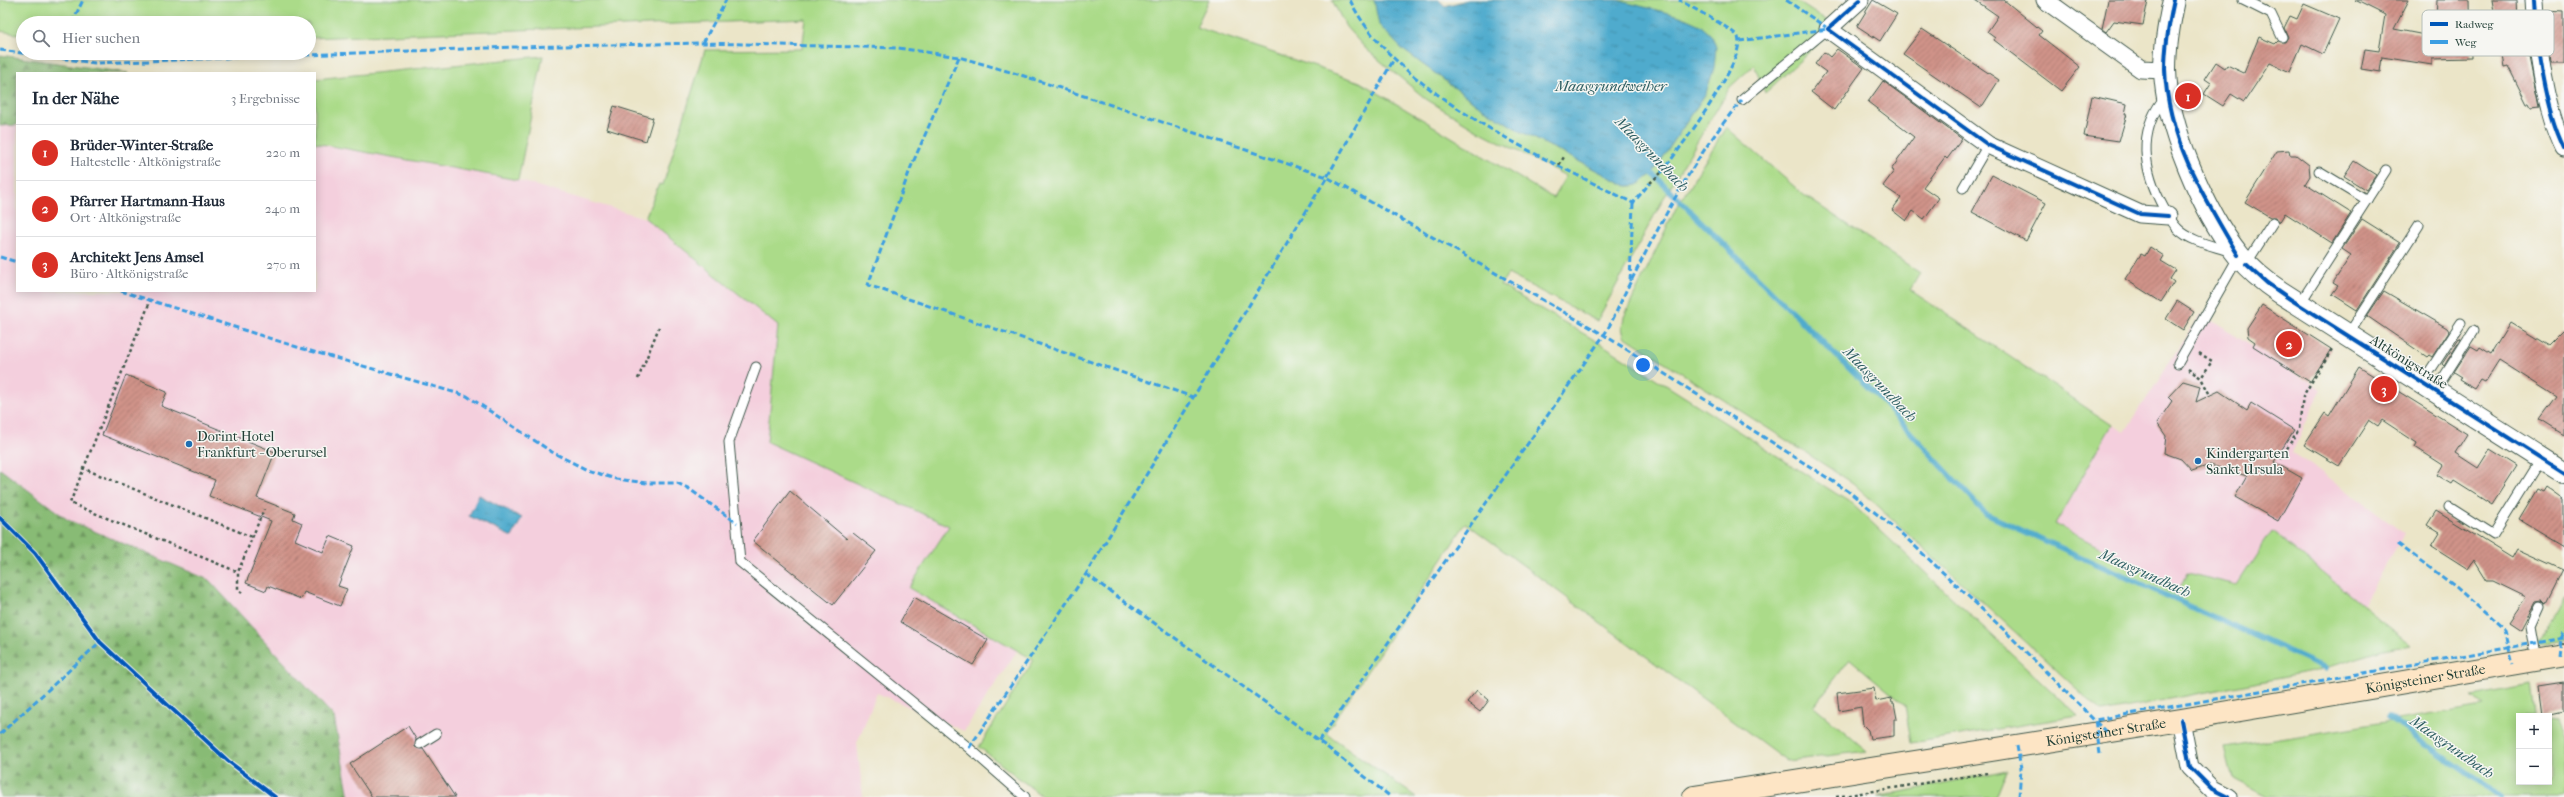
<!DOCTYPE html>
<html lang="de">
<head>
<meta charset="utf-8">
<style>
	:root { --surface:#fff; --page:#f6f6f7; --text:#1f2937; --muted:#747a83; --line:#e0e1e3; --accent:#d93025 }
	body { margin:0; font-family:"IM FELL French Canon",serif; background:var(--page); color:var(--text) }
	.controls { position:absolute; right:12px; bottom:12px; display:grid; overflow:hidden; border-radius:0px; box-shadow:0 2px 10px #0003 }
	.controls button { width:36px; height:36px; display:grid; place-items:center; padding:0; border:0; border-bottom:1px solid var(--line); background:var(--surface); color:var(--text); font:20px sans-serif }
	.you { position:absolute; left:1643px; top:365px; width:14px; height:14px; margin:-10px; border:3px solid #fff; border-radius:50%; background:#1a73e8; box-shadow:0 0 0 6px #1a73e833 }
	.badge { display:grid; place-items:center; width:26px; height:26px; border-radius:50%; background:var(--accent); color:#fff; font-size:13px; font-weight:700 }
	.pin { position:absolute; translate:-50% -50%; border:2px solid #fff; box-shadow:0 1px 4px #0006 }
	.list { margin:0; padding:0; list-style:none }
	h2 { display:flex; justify-content:space-between; align-items:center; height:52px; margin:0; padding:0 16px; font-size:17px }
	h2 small { font-size:13px; font-weight:400; color:var(--muted) }
	.list li { display:grid; grid-template-columns:26px 1fr auto; gap:12px; align-items:center; box-sizing:border-box; height:56px; padding:0 16px; border-top:1px solid var(--line) }
	.list b { display:block; font-size:15px; white-space:nowrap }
	.list p { margin:0; font-size:13px; white-space:nowrap; color:var(--muted) }
	.list em { font-size:13px; font-style:normal; color:var(--muted) }
	.icon { flex:none; width:22px; height:22px; fill:none; stroke:currentColor; stroke-width:2; stroke-linecap:round; stroke-linejoin:round }
	.map { position:relative; flex:none; width:2564px; height:797px; overflow:hidden }
	.search { position:absolute; background:var(--surface); box-shadow:0 2px 10px #0003; left:16px; top:16px; width:300px; height:44px; display:flex; align-items:center; gap:10px; box-sizing:border-box; padding:0 14px; border-radius:22px; color:var(--muted); font-size:15px }
	.panel { position:absolute; background:var(--surface); box-shadow:0 2px 10px #0003; left:16px; top:72px; width:300px; height:220px; border-radius:0px }
	.map>svg:first-child { display:block }
	.built { fill:#f4cfdd }
	.green { fill:#abdb89; stroke:#658c5e }
	.forest { fill:url(#forest-firs); stroke:#547c54 }
	.water { fill:url(#water-ripples); stroke:#377480 }
	.lines { fill:none; stroke-linecap:round; stroke-linejoin:round }
	.stream { stroke:#4fabcd; stroke-width:5.5 }
	.building { fill:url(#building-hatch) }
	.service-casing { stroke:#3e564a; stroke-width:11 }
	.minor-casing { stroke:#3e564a; stroke-width:19 }
	.tertiary-casing { stroke:#3e564a; stroke-width:24 }
	.secondary-casing { stroke:#3e564a; stroke-width:24 }
	.path { stroke:#3e564a; stroke-width:2.5; stroke-dasharray:3 3; stroke-linecap:butt }
	.service { stroke:#fff; stroke-width:9 }
	.minor { stroke:#fff; stroke-width:17 }
	.tertiary { stroke:#fff; stroke-width:22 }
	.secondary { stroke:#fde5c5; stroke-width:22 }
	.quiet { stroke:#3c9ee2; stroke-width:3; stroke-dasharray:6 3; stroke-linecap:butt }
	.cycleway-casing { stroke:#f6f6f2; stroke-width:6 }
	.cycleway { stroke:#0057b8; stroke-width:4 }
	.poi-dot { fill:#1f6fb2; stroke:#f6f6f2; stroke-width:1.5 }
	.labels { text-anchor:middle; dominant-baseline:central; stroke-width:3; stroke-linejoin:round; paint-order:stroke }
	.street-label { font-size:14px; fill:#1f3d34; stroke:#f6f6f2 }
	.poi-label { font-size:14px; fill:#1f3d34; stroke:#f6f6f2; text-anchor:start }
	.water-label { font-size:15px; font-style:italic; fill:#2d5e62; stroke:#f6f6f2 }
	.key { fill:#f6f6f2; stroke:#b6beb9; stroke-width:1 }
	.key-label { font-size:11px; fill:#1f3d34 }
</style>
</head>
<body>
<div class="map">
<svg width="2564" height="797" viewBox="0 0 2564 797">
	<defs>
		<pattern id="forest-firs" width="22" height="20" patternUnits="userSpaceOnUse"><rect width="22" height="20" fill="#88bb75"/><path d="M5 1l3.5 6h-7zM16 11l3.5 6h-7z" fill="#6f9961"/></pattern>
		<pattern id="water-ripples" width="26" height="14" patternUnits="userSpaceOnUse"><rect width="26" height="14" fill="#4fabcd"/><path d="M2 4q2-2 4 0t4 0M15 11q2-2 4 0t4 0" fill="none" stroke="#418ca7"/></pattern>
		<pattern id="building-hatch" width="6" height="6" patternUnits="userSpaceOnUse"><rect width="6" height="6" fill="#d09389"/><path d="M-1 1l2-2M0 6l6-6M5 7l2-2" fill="none" stroke="#a87971"/></pattern>
	</defs>
	<rect width="100%" height="100%" fill="#f6f6f2"/>
	<filter id="ink" filterUnits="userSpaceOnUse"><feTurbulence type="fractalNoise" baseFrequency=".025" numOctaves="2"/><feDisplacementMap in="SourceGraphic" scale="8" xChannelSelector="R" yChannelSelector="G"/><feConvolveMatrix kernelMatrix="1 2 1 2 8 2 1 2 1" color-interpolation-filters="sRGB"/></filter>
	<filter id="wash" filterUnits="userSpaceOnUse"><feTurbulence type="fractalNoise" baseFrequency=".012" numOctaves="4" result="noise"/><feDisplacementMap in="SourceGraphic" scale="16" xChannelSelector="R" yChannelSelector="G"/><feGaussianBlur stdDeviation="0.9" result="paint"/><feColorMatrix in="noise" values="0 0 0 0 0 0 0 0 0 0 0 0 0 0 0 0 0 1.4 0 .05"/><feComposite in="paint" operator="in"/></filter>
	<g filter="url(#wash)">
		<rect width="100%" height="100%" fill="#ebe5c8"/>
		<g class="built">
			<path d="M17,125V291H315V143L517,180L645,218L778,326L767,442L949,526L909,588L1017,651L964,731L877,693L857,743L863,797H349L334,717L209,580L68,520L0,469V126Z"/>
			<path d="M2201,314L2321,390L2292,453L2317,469L2405,533L2362,605L2273,532L2237,585L2188,573L2180,589L2055,524L2112,425L2125,432Z"/>
		</g>
		<g class="green">
			<path d="M0,0H1209L1196,27L1360,82L1553,198L1566,176L1479,131L1426,99L1366,49L1346,27L1332,0H1374L1402,49L1478,105L1520,131L1627,186H1634L1652,174L1706,93L1712,36C1685,11 1650,11 1616,0H1795L1836,27L1765,93L1754,65L1730,87L1666,194L1597,321L1508,274L1500,285L1603,345L1851,503L2078,716L1911,743L1905,705L1850,659L1814,706L1867,751L1787,761L1466,523L1326,733L1416,797H1043L979,747L1034,660L909,588L949,526L767,442L778,326L645,218L659,184L663,185L705,50L802,49L806,19L309,38V23H23V35L0,31Z"/>
			<path d="M543,56L518,180L315,143V79Z"/>
			<path d="M1726,127L1805,196L1920,273L1910,290L2112,425L2055,524L2180,589L2187,573L2237,585L2272,531L2411,645L2383,650L2312,672L2102,712L1853,483L1624,336L1622,328L1624,317L1676,208Z"/>
			<path d="M2564,593V638L2536,642Z"/>
			<path d="M2531,685L2535,716H2519V782H2549V720L2557,721L2564,737V797H2267L2233,779L2225,748L2484,706L2472,696Z"/>
			<path d="M2007,770L1996,797H1877Z"/>
		</g>
		<g class="forest">
			<path d="M0,55L128,73H17V125L0,126Z"/>
			<path d="M0,469L68,520L209,580L334,717L349,797H0Z"/>
		</g>
		<g class="water">
			<path d="M1374,0H1439L1445,6L1467,0H1616L1680,16L1700,25L1712,36L1716,47L1714,68L1706,93L1652,174L1638,185L1627,186L1520,131L1478,105L1402,49L1379,25Z"/>
			<path d="M479,495L522,518L512,537L469,516Z"/>
		</g>
		<g class="lines">
			<g class="stream">
				<path d="M1648,169L1875,394L1986,514L2326,668"/>
				<path d="M2388,717L2501,797"/>
			</g>
		</g>
		<g id="blocks">
			<g class="building">
				<path d="M1873,0L1897,14L1880,41L1857,26Z"/>
				<path d="M1975,0H2004L2042,31L2039,35L2080,67L2061,91L1994,40L1995,38L1987,32L1998,16Z"/>
				<path d="M2108,0H2148L2143,25L2114,21L2106,32L2102,29Z"/>
				<path d="M2355,0H2409L2394,29L2435,37L2437,0H2470L2471,58L2432,59V65L2382,57L2380,72L2361,69L2365,49L2379,51L2385,15Z"/>
				<path d="M2492,0H2517L2518,22L2525,20L2529,57L2539,107L2531,108L2529,104H2527L2508,66L2504,67Z"/>
				<path d="M2304,4L2339,19L2323,54L2302,44L2290,72L2270,63L2244,102L2231,94L2223,106L2204,94L2211,83L2205,79L2216,62L2225,68L2227,65L2244,73L2259,37L2275,44L2278,41L2285,42L2288,37L2284,28L2290,16L2297,19Z"/>
				<path d="M2545,10L2564,11V62H2550Z"/>
				<path d="M1922,29L1999,80L1983,105L1980,107L1903,54Z"/>
				<path d="M1837,49L1864,68L1834,110L1811,92L1826,72L1815,64L1824,52L1830,57Z"/>
				<path d="M1883,81L1962,139L1947,159L1945,157L1923,187L1939,198L1924,219L1913,211L1906,221L1892,210L1901,198L1883,186L1894,171L1891,170L1914,137L1868,102Z"/>
				<path d="M2092,96L2127,104L2125,114H2127L2119,141L2084,136Z"/>
				<path d="M614,106L653,118L646,141L607,129Z"/>
				<path d="M2289,150L2290,155H2296L2309,165L2310,176L2305,184L2351,213L2332,243L2285,213L2279,223L2276,217H2270L2245,202L2277,151Z"/>
				<path d="M2354,161L2376,175L2366,190L2344,176Z"/>
				<path d="M1992,175L2046,203L2026,241L1972,212Z"/>
				<path d="M2362,219L2400,243L2357,310L2332,294L2338,286L2333,283L2351,255L2342,249Z"/>
				<path d="M2150,247L2164,256L2161,261L2176,270L2170,279L2174,282L2161,302L2125,279L2141,254L2145,256Z"/>
				<path d="M2384,291L2447,328L2449,331L2432,357L2429,355L2427,357L2367,316Z"/>
				<path d="M2177,301L2194,312L2183,330L2166,319Z"/>
				<path d="M2262,305L2331,349L2310,382L2253,346L2255,342L2248,337L2247,328Z"/>
				<path d="M2510,323L2548,346L2564,330V435L2540,420L2557,397L2499,360L2485,382L2481,380L2475,389L2460,380L2462,377L2454,372L2471,346L2478,350L2480,347L2491,354Z"/>
				<path d="M2459,338L2461,339L2444,366L2442,364Z"/>
				<path d="M2359,367L2467,434L2455,453L2478,468L2490,449L2517,466L2492,505L2454,481L2452,484L2437,475L2443,465L2415,447L2417,443L2382,420L2378,426L2369,420L2339,466L2304,445L2325,413L2329,416Z"/>
				<path d="M126,375L167,392L161,406L275,452L257,498L295,513L293,519L302,523L295,540L323,552L330,536L354,546L338,586L347,589L340,606L304,592L301,599L268,586L266,591L246,583L271,521L209,496L215,480L102,435Z"/>
				<path d="M2183,381L2200,386L2196,402L2219,391L2247,410L2251,403L2294,430L2274,462L2302,478L2278,521L2235,497L2247,476L2210,465L2192,471L2181,459L2164,453L2166,436L2157,423L2172,401L2168,397Z"/>
				<path d="M2546,487L2564,500V546L2519,519L2537,489L2543,492Z"/>
				<path d="M790,491L847,539L853,533L876,551L833,605L753,541Z"/>
				<path d="M2436,511L2512,558L2517,549L2563,570L2546,604L2542,600L2536,601L2521,630L2509,622L2526,597L2493,581H2487L2474,560L2468,569L2432,546L2440,533L2427,525Z"/>
				<path d="M914,597L988,640L973,665L900,622Z"/>
				<path d="M2564,682V711L2542,716L2538,686Z"/>
				<path d="M1874,688L1876,701L1891,698L1892,703H1894L1897,719H1894V736L1870,739L1868,730L1863,725L1861,707L1839,711L1837,693Z"/>
				<path d="M1477,690L1489,700L1480,712L1467,702Z"/>
				<path d="M408,726L416,739L415,747L423,749L455,797H372L350,764Z"/>
			</g>
		</g>
	</g>
	<g filter="url(#ink)">
		<use href="#blocks" fill-opacity="0" stroke="#3e564a" stroke-width="1"/>
		<g class="lines">
			<g class="service-casing">
				<g id="service">
					<path d="M2243,0L2271,14L2282,37"/>
					<path d="M2166,96C2139,128 2142,165 2160,201C2165,210 2170,221 2178,229C2191,242 2215,246 2231,252"/>
					<path d="M1742,100L1828,29"/>
					<path d="M2319,171L2367,200"/>
					<path d="M1963,188L1988,145"/>
					<path d="M2246,264L2273,222"/>
					<path d="M2299,305L2386,170"/>
					<path d="M2348,335L2419,225"/>
					<path d="M2178,363L2239,256"/>
					<path d="M756,367L729,442L740,562L969,748L1025,797"/>
					<path d="M2422,383L2461,323"/>
					<path d="M2435,391L2473,331"/>
					<path d="M2449,507L2493,535L2541,458"/>
					<path d="M2537,660L2531,626L2540,606"/>
					<path d="M420,744L436,734"/>
				</g>
			</g>
			<g class="minor-casing">
				<g id="minor">
					<path d="M1860,0L1828,29L1988,145L2140,214L2168,216"/>
					<path d="M2045,0L2141,69L2165,70"/>
					<path d="M2534,0C2536,45 2544,107 2564,148"/>
					<path d="M2181,720L2190,767L2212,789L2228,797"/>
				</g>
			</g>
			<g class="tertiary-casing">
				<path id="tertiary" d="M2174,0C2169,23 2165,46 2165,69C2166,125 2204,213 2239,256C2251,271 2265,282 2280,292L2564,473"/>
			</g>
			<g class="secondary-casing">
				<g id="secondary">
					<path id="s1" d="M1694,797L2181,720L2564,655"/>
				</g>
			</g>
			<g class="path">
				<path d="M1559,165L1564,157"/>
				<path d="M1650,183L1661,173"/>
				<path d="M151,299L70,503L238,572"/>
				<path d="M2199,353L2212,361L2201,378"/>
				<path d="M2188,369L2201,378L2210,395"/>
				<path d="M638,379L659,327"/>
				<path d="M2281,459L2299,428L2303,396L2332,349"/>
				<path d="M82,468L252,537"/>
				<path d="M242,593L238,589V572L264,509"/>
				<path d="M1836,797L1988,773"/>
			</g>
			<use href="#service" class="service"/>
			<use href="#minor" class="minor"/>
			<use href="#tertiary" class="tertiary"/>
			<use href="#secondary" class="secondary"/>
			<g class="quiet">
				<path d="M1350,0C1395,93 1544,158 1633,203L1650,183"/>
				<path d="M1786,0L1830,30"/>
				<path d="M72,23L83,0"/>
				<path d="M1739,41L1828,29"/>
				<path d="M703,43L726,0"/>
				<path d="M0,50L95,63L514,47L703,43L898,48L959,57L1024,76L1327,177L1604,335L1848,491L1903,535L2002,628L2106,732"/>
				<path d="M959,57L911,167L868,285L1193,397"/>
				<path d="M1661,173C1677,152 1747,60 1738,37C1735,30 1689,6 1679,0"/>
				<path d="M0,257L17,262"/>
				<path d="M1630,281L1633,203"/>
				<path d="M121,291L297,347L467,396L552,452L587,470L616,479L647,483H677L688,488L737,523"/>
				<path d="M2398,544L2456,587L2504,630L2513,664"/>
				<path d="M1086,574L1319,741L1391,797"/>
				<path d="M2559,656L2561,639L2564,632"/>
				<path d="M0,734L100,642"/>
				<path d="M1319,741L1604,335C1615,318 1621,299 1631,281C1663,219 1696,153 1742,100"/>
				<path d="M2017,746L2021,768L2019,797"/>
				<path d="M969,748L1086,574L1327,177L1394,59"/>
				<path d="M2100,754L2095,720L2564,638"/>
			</g>
			<g class="cycleway-casing">
				<g id="cycleway">
					<path d="M1860,0L1828,29L1988,145L2140,214L2168,216"/>
					<path d="M2174,0C2169,23 2165,46 2165,69C2167,138 2204,198 2238,255"/>
					<path d="M2534,0C2536,45 2544,107 2564,148"/>
					<path d="M2246,264L2267,283L2290,299L2564,473"/>
					<path d="M0,518L35,553L100,642L228,761L275,797"/>
					<path d="M2181,720L2190,767L2212,789L2228,797"/>
				</g>
			</g>
			<use href="#cycleway" class="cycleway"/>
		</g>
	</g>
	<g class="poi-dot">
		<circle cx="189" cy="444" r="4"/>
		<circle cx="2198" cy="461" r="4"/>
	</g>
	<g class="labels">
		<g class="street-label">
			<text transform="translate(2409 362) rotate(32)">Altkönigstraße</text>
			<text stroke="none"><textPath href="#s1" startOffset="741">Königsteiner Straße</textPath></text>
			<text stroke="none"><textPath href="#s1" startOffset="417">Königsteiner Straße</textPath></text>
		</g>
		<g class="poi-label">
			<text x="197" y="436">Dorint Hotel<tspan x="197" dy="16">Frankfurt - Oberursel</tspan></text>
			<text x="2206" y="453">Kindergarten<tspan x="2206" dy="16">Sankt Ursula</tspan></text>
		</g>
		<g class="water-label">
			<text x="1611" y="86">Maasgrundweiher</text>
			<text transform="translate(1652 154) rotate(46)">Maasgrundbach</text>
			<text transform="translate(1880 384) rotate(46)">Maasgrundbach</text>
			<text transform="translate(2145 573) rotate(24)">Maasgrundbach</text>
			<text transform="translate(2452 747) rotate(35)">Maasgrundbach</text>
		</g>
	</g>
	<rect x="2422" y="10" width="132" height="46" rx="6" class="key"/>
	<rect x="2430" y="22" width="18" height="4" fill="#0057b8"/>
	<rect x="2430" y="40" width="18" height="4" fill="#3c9ee2"/>
	<g class="key-label">
		<text x="2455" y="28">Radweg</text>
		<text x="2455" y="46">Weg</text>
	</g>
</svg>
<div class="controls">
<button>+</button>
<button>−</button>
</div>
<div class="you"></div>
<div class="pin badge" style="left:2188px;top:96px">1</div>
<div class="pin badge" style="left:2289px;top:344px">2</div>
<div class="pin badge" style="left:2384px;top:389px">3</div>
<div class="search"><svg class="icon" aria-label="search" viewBox="0 0 24 24"><circle cx="10" cy="10" r="6"/><path d="M15 15l6 6"/></svg>Hier suchen</div>
<section class="panel">
<h2>In der Nähe<small>3 Ergebnisse</small></h2>
<ul class="list">
<li><span class="badge">1</span><div><b>Brüder-Winter-Straße</b><p>Haltestelle · Altkönigstraße</p></div><em>220 m</em></li>
<li><span class="badge">2</span><div><b>Pfarrer Hartmann-Haus</b><p>Ort · Altkönigstraße</p></div><em>240 m</em></li>
<li><span class="badge">3</span><div><b>Architekt Jens Amsel</b><p>Büro · Altkönigstraße</p></div><em>270 m</em></li>
</ul>
</section>
</div>
</body>
</html>
